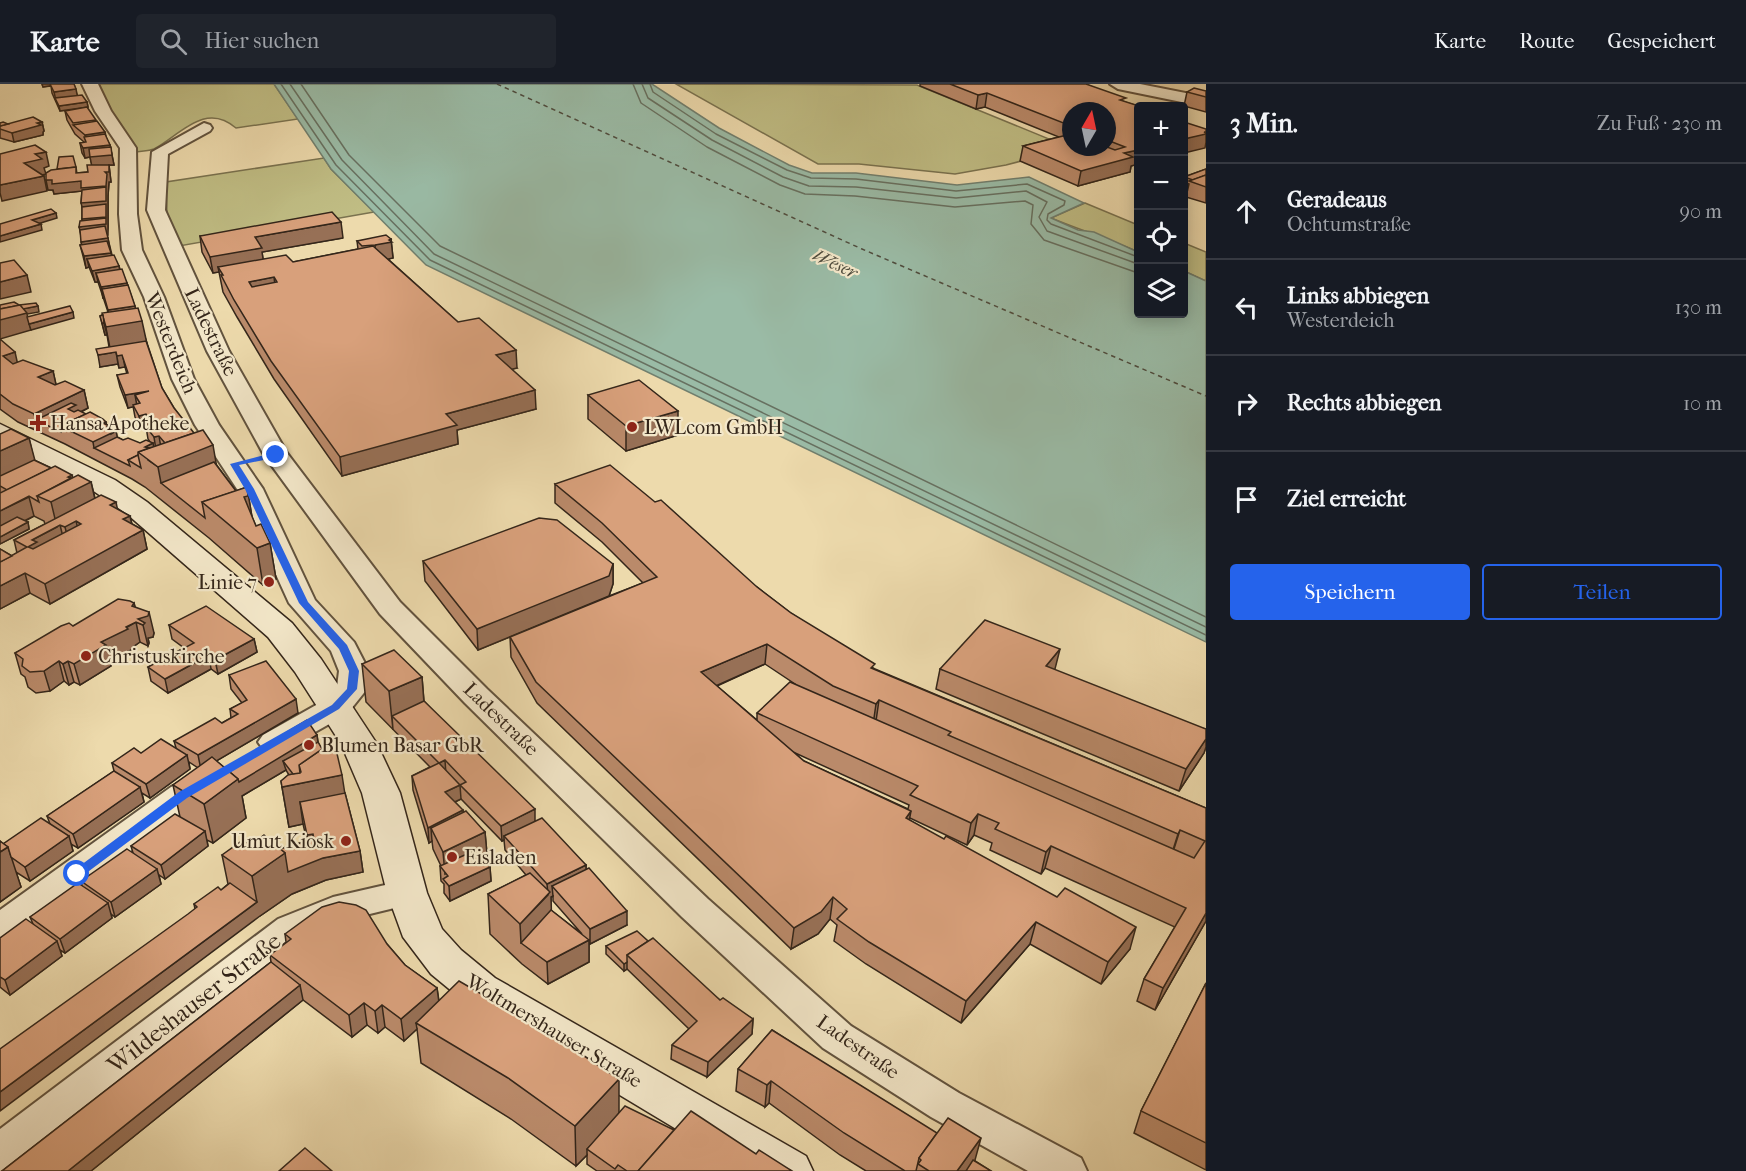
<!DOCTYPE html>
<html lang="de">
<head>
<meta charset="utf-8">
<style>
	:root { --surface:#171b24; --page:#20242c; --text:#f1f3f6; --muted:#9ea1a6; --line:#363941; --accent:#2563eb }
	body { margin:0; font-family:"IM FELL French Canon",serif; background:var(--page); color:var(--text) }
	.controls { position:absolute; right:18px; top:18px; display:grid; overflow:hidden; border-radius:6px; box-shadow:0 3px 15px #0003 }
	.controls button { width:54px; height:54px; display:grid; place-items:center; padding:0; border:0; border-bottom:2px solid var(--line); background:var(--surface); color:var(--text); font:30px sans-serif }
	.compass { position:absolute; left:1062px; top:18px; width:54px; height:54px; border-radius:50%; background:var(--surface); box-shadow:0 3px 15px #0003; rotate:9deg }
	.stop { position:absolute; width:18px; height:18px; margin:-14px; border:4px solid #2563eb; border-radius:50%; background:#fff }
	.stop.end { background:#2563eb; border-color:#fff; box-shadow:0 2px 6px #0008 }
	.list { margin:0; padding:0; list-style:none }
	h2 { display:flex; justify-content:space-between; align-items:center; height:78px; margin:0; padding:0 24px; font-size:26px }
	h2 small { font-size:20px; font-weight:400; color:var(--muted) }
	.list li { display:grid; grid-template-columns:39px 1fr auto; gap:18px; align-items:center; box-sizing:border-box; height:96px; padding:0 24px; border-top:2px solid var(--line) }
	.list b { display:block; font-size:22px; white-space:nowrap }
	.list p { margin:0; font-size:20px; white-space:nowrap; color:var(--muted) }
	.list em { font-size:20px; font-style:normal; color:var(--muted) }
	.actions { display:flex; gap:12px; padding:18px 24px }
	.actions a { flex:1; padding:14px 0; border:2px solid var(--accent); border-radius:6px; text-align:center; font-size:21px; color:var(--accent) }
	.actions .main { background:var(--accent); color:#fff }
	.icon { flex:none; width:33px; height:33px; fill:none; stroke:currentColor; stroke-width:2; stroke-linecap:round; stroke-linejoin:round }
	.map { position:relative; flex:none; width:1206px; height:1087px; overflow:hidden }
	header { display:flex; align-items:center; gap:36px; box-sizing:border-box; height:84px; padding:0 30px; background:var(--surface); border-bottom:2px solid var(--line) }
	header strong { font-size:28px }
	nav { display:flex; gap:33px; margin-inline-start:auto; font-size:21px }
	.search { width:420px; height:54px; background:var(--page); display:flex; align-items:center; gap:15px; box-sizing:border-box; padding:0 21px; border-radius:6px; color:var(--muted); font-size:22px }
	main { display:flex }
	aside { flex:1; background:var(--surface) }
	.map>svg:first-child { display:block }
	.green { fill:#c0bd84; stroke:#7a724f; stroke-width:1.5 }
	.water { fill:#9abba6; stroke:#717f6e; stroke-width:1.5 }
	.lines { fill:none; stroke-linecap:round; stroke-linejoin:round }
	.shore { stroke:#677060; stroke-width:1.5 }
	.ferry { stroke:#4e4b3d; stroke-width:1.5; stroke-dasharray:4.5 4; stroke-linecap:butt }
	.street-casing { stroke:#62533e; stroke-width:4 }
	.secondary-casing { stroke:#34261a; stroke-width:3 }
	.street { fill:#f3e7c9; fill-rule:evenodd }
	.secondary { fill:#f3e7c9; fill-rule:evenodd }
	.wall { fill:#ba8a6a; stroke:#34261a; stroke-width:1.5; fill-rule:evenodd }
	.shaded-wall { fill:#977056; stroke:#34261a; stroke-width:1.5 }
	.building { fill:#d8a07b; stroke:#34261a; stroke-width:1.5; fill-rule:evenodd }
	.route { fill:#2563eb }
	.poi-dot { fill:#8f2418; stroke:#f3e7c9; stroke-width:2 }
	.labels { text-anchor:middle; dominant-baseline:central; stroke-width:4.5; stroke-linejoin:round; paint-order:stroke }
	.far-water-label { font-size:18px; font-style:italic; fill:#4e4b3d; stroke:#f3e7c9 }
	.street-label { font-size:20px; fill:#34261a; stroke:#f3e7c9 }
	.poi-label { font-size:20px; fill:#34261a; stroke:#f3e7c9; text-anchor:start }
	.near-street-label { font-size:24px; fill:#34261a; stroke:#f3e7c9 }
</style>
</head>
<body>
<header>
<strong>Karte</strong>
<div class="search"><svg class="icon" aria-label="search" viewBox="0 0 24 24"><circle cx="10" cy="10" r="6"/><path d="M15 15l6 6"/></svg>Hier suchen</div>
<nav><a>Karte</a><a>Route</a><a>Gespeichert</a></nav>
</header>
<main>
<div class="map">
<svg width="1206" height="1087" viewBox="0 0 1206 1087">
	<rect width="100%" height="100%" fill="#eddaac"/>
	<filter id="stains"><feTurbulence type="fractalNoise" baseFrequency=".00333" numOctaves="4"/><feColorMatrix values="0 0 0 0 .2 0 0 0 0 .09 0 0 0 0 .02 0 0 0 .5 -.17"/></filter>
	<radialGradient id="worn" r=".72"><stop offset=".6" stop-color="#630" stop-opacity="0"/><stop offset="1" stop-color="#630" stop-opacity=".3"/></radialGradient>
	<g class="green">
		<path d="M94,0H274L298,35L236,44C205,17 180,51 154,65C149,67 141,67 135,68L102,17Z"/>
		<path d="M676,0L917,1L1071,64L1006,81L955,90L859,80H818Z"/>
		<path d="M324,74L331,85L374,128L179,162L167,134L166,98Z"/>
		<path d="M1085,119L1138,141V168C1109,155 1080,146 1051,134Z"/>
		<path d="M1184,159L1206,168V197L1184,187Z"/>
	</g>
	<path class="water" d="M274,0H652L719,44L789,81L812,89H856L957,101L1029,93L1084,119L1051,134L1078,146L1094,148L1138,168V230H1184V187L1206,197V558L426,181L331,85Z"/>
	<g class="lines">
		<g class="shore">
			<path d="M281,0L336,81L430,176L1206,551"/>
			<path d="M290,0L342,76L434,170L1206,543"/>
			<path d="M301,0L349,71L440,162L1206,533"/>
			<path d="M633,0L641,19L707,63L780,101L805,110L855,112L955,123L1025,117L1033,121L1031,140L1044,156L1138,189"/>
			<path d="M642,0L648,14L712,56L783,93L809,102L856,103L956,114L1026,107L1047,118L1039,133L1047,147L1138,180"/>
			<path d="M650,0L653,8L716,50L787,86L811,94L856,95L956,107L1027,100L1065,117L1064,121L1048,130L1047,136L1051,140L1138,173"/>
		</g>
		<path class="ferry" d="M497,0L862,165L1206,312"/>
		<g class="street-casing">
			<g id="street">
				<path d="M82,0H98L111,27L136,64L137,130L142,166L164,213L194,295L219,341L263,405L315,516L354,558L369,587L367,605L347,630L285,665L274,668L263,665L258,658L263,651L325,616L337,603L339,587L331,567L289,519L237,405L195,341L172,295L144,213L122,166L119,130L120,64L95,27Z"/>
				<path d="M1110,0H1140L1206,13V23L1118,5Z"/>
				<path d="M204,39L210,41L212,44L210,47L168,70L165,126L229,267L287,369L400,518L487,605L708,815L851,942L959,1009L1081,1074L1087,1087H1028L931,1033L823,964L682,833L465,619L380,530L264,371L207,267L147,126L152,68Z"/>
				<path d="M208,686L219,689L224,697L219,705L195,719L13,855L0,859V826L171,703Z"/>
				<path d="M407,796L419,800L425,809L419,818L345,836L304,855L15,1082L0,1087V1045L278,835L333,813Z"/>
			</g>
		</g>
		<g class="secondary-casing">
			<path id="secondary" d="M0,340L115,396L147,418L292,539L321,575L377,660L400,709L427,809L442,845L461,866L495,894L806,1072L813,1087H746L465,918L431,890L403,853L387,809L362,709L341,660L295,588L268,553L127,430L95,408L0,359Z"/>
		</g>
		<use href="#street" class="street"/>
		<use href="#secondary" class="secondary"/>
	</g>
	<g class="wall">
		<path d="M42,0H74L77,11L87,18L88,23L60,27L52,9L51,2L43,3Z"/>
		<path d="M920,0H1086L1125,18L1138,22V80L1131,82L1130,88L1078,102L1020,77L1023,62L1059,53L985,23L976,25L920,2ZM1071,27H1107V63H1071Z"/>
		<path d="M1206,7V28L1184,22L1187,8Z"/>
		<path d="M65,27L96,37L105,51L110,61L114,81H109L111,98H109L108,112V144L107,151L112,171L119,182L120,185L127,199L162,304L174,324L236,407L247,403L252,433L256,442L270,459L276,495L263,501L209,454L145,403L132,395L65,360L18,338L0,325V255L17,279L53,287L56,301L84,306L88,324L81,328L109,342L110,344L116,347L117,353L123,356L140,359L150,358L148,355L146,343L141,344L135,333L133,322L128,324L120,303L117,291L127,290L125,283L119,284L118,280L100,283L109,263L107,251H105L100,232L108,228L98,198H95L89,183L86,184L83,172L80,161L82,160L80,146L82,137V107L54,110L53,106H48L46,96L77,89L88,88L92,81L90,73L85,74L82,69L80,59L84,58L75,50L67,36Z"/>
		<path d="M42,38L44,47L43,48V51L14,58L0,54V39L8,40Z"/>
		<path d="M1206,85V119L1186,113L1189,100L1184,98V93Z"/>
		<path d="M200,152L343,154L262,168L263,175L293,178L358,165L357,157L391,155L393,174L388,175L458,238L517,284L512,285L536,325L457,346L458,360L342,392L274,295L237,233L223,208L219,188L213,189L202,168Z"/>
		<path d="M588,311L678,351L626,367L588,335Z"/>
		<path d="M0,350L29,354L34,376L73,394L91,398L95,414L130,432L132,440L143,446L147,465L50,520L30,509L0,525V465L12,472L17,469L14,456L45,440L44,437L34,432L25,437L28,438L29,445L0,460Z"/>
		<path d="M555,400L757,503L791,529L875,585L1206,724V837L1155,926L1137,917L1144,895L1175,843L1045,784L1041,790L990,766L992,759L974,751L967,761L910,734L909,736L1130,865L1101,900L1030,860L961,939L866,880L834,857L837,841L830,835L818,850L791,865L537,619L511,573L510,553L478,566L425,497L423,477L613,480V500L609,512L643,499L602,458L555,419ZM765,580L795,600L757,629V636L717,602ZM793,668L909,721L908,725L804,677Z"/>
		<path d="M134,519L135,523L154,549L153,553L148,554L149,559L148,562L140,558L133,563V565L110,577L111,582L80,601L74,598L69,601L64,597L50,607L36,609L28,603L25,593L21,590L15,569L73,542Z"/>
		<path d="M169,541L254,555L257,568L218,590L211,585L168,609L151,597L148,583L184,564L172,555Z"/>
		<path d="M362,580L422,593L424,617L535,737L586,781V786L627,841L590,860L589,859V878L548,900L522,880L490,850L488,810L526,791L505,766L504,756L502,757L461,715L455,718L464,728L485,748L487,770L482,772L490,783L491,797L450,817L444,809V800L441,797L440,782H441L433,765L432,757L429,759L413,706L412,692L430,683L366,618ZM553,812V817L582,850L551,826V813Z"/>
		<path d="M940,585L1206,645V663L1204,669L1179,707L936,605Z"/>
		<path d="M229,591L298,629L216,677L226,685L317,651L318,658L345,709L360,767L363,788L326,796L292,810L260,832L195,825L194,820L221,806L228,800L222,771L251,761L280,765L307,757L303,740L289,743L281,697L289,691L286,686L242,712L246,734L213,759L207,756L208,762L165,795L159,791L161,800L115,833L111,830L112,834L65,869L60,866L62,872L10,911L0,903V854L33,840L30,833L82,802L81,797L133,769L131,762L180,733L173,701L198,684L189,678L190,685L150,714L142,709L144,718L78,764L71,760L73,767L30,797L16,788L21,803L0,818V757L3,760L50,740L47,732L114,687L112,679L141,669L176,664L174,657L222,639L231,634L230,625L242,619L231,605Z"/>
		<path d="M285,850L387,860L405,881L437,904L439,917L619,1029L756,1070L792,1087H597L587,1080V1071L576,1082L511,1035L421,979L417,945L404,957L385,943L378,949L367,941L352,953L303,916L91,1087H2L271,878L270,871L286,858Z"/>
		<path d="M648,857L720,916L753,935L752,950L707,993L671,975L672,961L689,945L627,885L624,887L606,870V862Z"/>
		<path d="M1206,899V1086L1134,1049L1141,1027Z"/>
		<path d="M772,946L975,1077L991,1087H866L840,1071L769,1019L765,1023L736,1007L738,985Z"/>
	</g>
	<g class="shaded-wall">
		<path d="M42,0H54L55,1L43,3Z"/>
		<path d="M76,5L78,15L56,17L54,8Z"/>
		<path d="M987,9L985,23L976,25L978,11Z"/>
		<path d="M87,18L88,23L60,27L59,22Z"/>
		<path d="M42,38L44,47L43,48V51L14,58L12,49Z"/>
		<path d="M105,48L107,57L87,60L85,51Z"/>
		<path d="M1206,48V58L1205,64L1184,69V55Z"/>
		<path d="M110,61L114,81H109L111,98H109L108,112V151L82,154L79,143L84,142L82,135L84,130L81,119L82,107L54,110L53,106H48L46,96L76,88V83L78,97L92,83L90,73L85,74L83,64Z"/>
		<path d="M1138,66V80L1131,82L1130,88L1078,102L1081,87L1124,69Z"/>
		<path d="M46,68L49,82L44,84L46,90L27,95L24,79L35,70Z"/>
		<path d="M44,92L47,107L2,117L0,109V101Z"/>
		<path d="M56,129L57,134L34,141L32,136Z"/>
		<path d="M341,138L343,154L262,168L264,181L218,183L219,188L213,189L210,173L255,153Z"/>
		<path d="M41,140L42,146L0,158V152Z"/>
		<path d="M108,154L110,165L84,169L81,158Z"/>
		<path d="M391,155L393,174L376,178L375,161Z"/>
		<path d="M111,169L114,180L87,175L89,183L86,184L84,172Z"/>
		<path d="M119,182L121,194L96,189L98,198H95L92,187Z"/>
		<path d="M27,191L31,208L0,215V198Z"/>
		<path d="M274,193L276,210L251,215L249,198Z"/>
		<path d="M127,199L130,210L102,205L103,215L101,203Z"/>
		<path d="M38,222L39,228L27,230L31,246L0,255V229Z"/>
		<path d="M135,222L137,234L111,238L108,226Z"/>
		<path d="M73,228L74,234L31,246L29,240Z"/>
		<path d="M142,237L149,269L123,273L125,283L119,284L116,268L118,280L100,283L98,271L111,269L105,239Z"/>
		<path d="M102,239H104L107,251H105Z"/>
		<path d="M516,266L517,284L497,289L496,271Z"/>
		<path d="M15,268L19,286L3,272Z"/>
		<path d="M53,287L57,305L38,293Z"/>
		<path d="M84,306L88,324L78,329L36,336L39,348L34,330Z"/>
		<path d="M535,306L536,325L457,346L458,360L342,392L340,373L446,330Z"/>
		<path d="M149,307L140,319L135,311L137,322L128,324L125,311Z"/>
		<path d="M678,327V351L626,367V342Z"/>
		<path d="M146,330L149,342L141,344L139,332Z"/>
		<path d="M106,338L107,343L109,342L111,350L116,347L120,366L94,364L93,358L103,339Z"/>
		<path d="M159,352L161,364L156,366L154,353Z"/>
		<path d="M29,354L38,388L0,402V367Z"/>
		<path d="M153,359L155,370L213,361L219,396L161,399L158,383L148,376L145,363Z"/>
		<path d="M72,391L75,402L91,398L99,433L81,440L76,437L81,457L70,463L65,443L60,441L65,461L30,470L27,464L32,456L57,443L51,418L68,393Z"/>
		<path d="M247,403L253,439L244,413Z"/>
		<path d="M29,413L34,432L0,449V427Z"/>
		<path d="M116,418L120,438L110,421Z"/>
		<path d="M130,432L134,451L143,446L147,465L50,520L45,500L123,435Z"/>
		<path d="M28,438L29,445L0,460V453Z"/>
		<path d="M270,459L276,495L263,501L257,464Z"/>
		<path d="M613,480V500L609,512L478,566L477,545Z"/>
		<path d="M25,489L30,509L0,525V502Z"/>
		<path d="M134,519L138,535L149,528L154,549L153,553L148,554L149,559L148,562L143,541L136,538L132,522Z"/>
		<path d="M136,538L140,558L133,563V565L110,577L111,582L80,601L74,580L101,558Z"/>
		<path d="M254,555L257,568L218,590L215,576Z"/>
		<path d="M767,560L765,580L700,609L701,588Z"/>
		<path d="M1060,565L1055,585L1041,603L1046,582Z"/>
		<path d="M209,571L211,585L168,609L165,595Z"/>
		<path d="M59,577L64,597L50,607L44,587Z"/>
		<path d="M68,577L74,598L69,601L63,580Z"/>
		<path d="M422,593L425,632H392L393,646L389,607Z"/>
		<path d="M296,615L298,629L201,686L198,671Z"/>
		<path d="M879,616L876,637L873,641L876,620Z"/>
		<path d="M317,651L319,666L283,677L286,686L242,712L246,734L213,759L204,720L238,695Z"/>
		<path d="M1206,655V663L1204,669L1179,707L1186,685Z"/>
		<path d="M187,671L190,685L150,714L146,700Z"/>
		<path d="M445,676L446,691L439,679Z"/>
		<path d="M342,691L348,730L300,718L303,740L289,743L282,703Z"/>
		<path d="M460,701L461,715L446,722L445,708Z"/>
		<path d="M140,703L144,718L78,764L73,750Z"/>
		<path d="M535,725V740L504,752V756L502,757L501,742Z"/>
		<path d="M463,726L464,741L431,744L432,757L429,759L428,744Z"/>
		<path d="M911,727L907,748L906,734Z"/>
		<path d="M978,730L974,751L967,761L971,739Z"/>
		<path d="M1180,746L1173,768L1171,772L1178,750Z"/>
		<path d="M205,747L208,762L165,795L161,781Z"/>
		<path d="M485,748L487,770L445,790L443,768Z"/>
		<path d="M313,750L316,772L311,773L307,751Z"/>
		<path d="M69,752L73,767L30,797L25,783Z"/>
		<path d="M1051,762L1045,784L1041,790L1046,768Z"/>
		<path d="M8,763L21,803L0,818V768Z"/>
		<path d="M360,767L363,788L326,796L292,810L260,832L0,1027V1008L257,818L252,792L285,769L323,774Z"/>
		<path d="M586,781V796L552,802L553,812L551,813L552,848L521,859L520,840L548,811L547,800Z"/>
		<path d="M490,783L491,797L450,817L449,802Z"/>
		<path d="M157,785L161,800L115,833L111,818Z"/>
		<path d="M833,813L830,835L818,850L791,865L794,844Z"/>
		<path d="M108,819L112,834L65,869L60,855Z"/>
		<path d="M627,827V841L590,860V845Z"/>
		<path d="M1206,829V837L1155,926L1163,904Z"/>
		<path d="M1036,838L1030,860L961,939L966,917Z"/>
		<path d="M1136,843L1130,865L1101,900L1108,878Z"/>
		<path d="M589,856V878L548,900L547,878Z"/>
		<path d="M57,857L62,872L10,911L5,896Z"/>
		<path d="M627,878V885L624,887V880Z"/>
		<path d="M300,901L303,916L91,1087H68Z"/>
		<path d="M437,904L440,926L416,939L417,945L404,957L401,935Z"/>
		<path d="M364,919L367,941L352,953L349,931Z"/>
		<path d="M382,921L385,943L378,949L375,927Z"/>
		<path d="M753,935L752,950L707,993L708,978Z"/>
		<path d="M619,995V1035L587,1065V1071L576,1082L575,1042Z"/>
		<path d="M771,997L769,1019L765,1023L767,1001Z"/>
		<path d="M981,1054L972,1087H957Z"/>
	</g>
	<g class="building">
		<path d="M50,0H74L76,5L54,8Z"/>
		<path d="M950,0H1086L1126,14L1120,16L1139,22L1138,66L1124,69L1133,73L1081,87L1023,62L1071,50V63H1107L1115,66L1125,63L1107,56V27H1071V42L987,9L978,11Z"/>
		<path d="M1194,4L1206,7V13L1187,8Z"/>
		<path d="M82,11L87,18L59,22L55,14Z"/>
		<path d="M87,23L96,36L73,39L65,27Z"/>
		<path d="M33,33L42,38L37,39L41,41L12,49L0,45V42Z"/>
		<path d="M97,37L105,48L85,51L73,41Z"/>
		<path d="M3,38L8,40L0,42V39Z"/>
		<path d="M1184,38L1206,45V48H1204L1206,49V50L1184,55Z"/>
		<path d="M105,50L110,61L83,64L80,59L86,58L84,53Z"/>
		<path d="M35,61L46,68L35,70L42,75L24,79L44,92L0,101V70Z"/>
		<path d="M111,63L112,71L90,73L89,65Z"/>
		<path d="M73,72L76,83L57,85L59,73Z"/>
		<path d="M87,81H109V88H105L107,90L106,102L81,104V97L52,100V96H46V89L51,86L76,83V89L88,88Z"/>
		<path d="M1206,85V91L1193,96L1184,93Z"/>
		<path d="M1206,91V103L1189,97Z"/>
		<path d="M106,103V117L81,119L82,106Z"/>
		<path d="M106,120V133L82,135V123Z"/>
		<path d="M51,125L56,129L32,136L41,140L0,152V140Z"/>
		<path d="M332,128L341,138L255,153L262,164L210,173L200,152Z"/>
		<path d="M106,134V140L79,143L80,137Z"/>
		<path d="M105,142L108,154L81,158L80,146Z"/>
		<path d="M386,151L391,155L389,156L392,158L375,161L362,162L357,157Z"/>
		<path d="M107,157L111,169L84,172L80,161Z"/>
		<path d="M373,162L458,238L479,234L516,266L496,271L535,306L446,330L457,341L340,373L271,277L234,216L221,191H223L218,183L286,171L293,178ZM274,193L277,198L252,203L249,198Z"/>
		<path d="M114,171L119,182L92,187L87,175Z"/>
		<path d="M14,176L27,191L0,198V179Z"/>
		<path d="M122,185L127,199L101,203L96,189Z"/>
		<path d="M128,201L135,222L108,226L102,205Z"/>
		<path d="M14,218L19,221L36,219L38,222L23,225L20,221L0,225V221Z"/>
		<path d="M20,221L27,229L0,236V225Z"/>
		<path d="M70,222L73,228L29,240L27,233Z"/>
		<path d="M138,224L142,237L106,243L102,229Z"/>
		<path d="M103,231L104,239H102L100,232Z"/>
		<path d="M0,255L15,268L3,272L13,280L23,276L53,287L38,293L55,301L65,297L84,306L34,330L13,320L0,310Z"/>
		<path d="M146,257L162,304L174,324L194,349L165,359L159,352L154,353L146,343L162,337L152,339L146,330L139,332L133,321L140,319L135,311L149,307L125,311L117,291L128,289L122,271L117,272L116,268L98,271L96,265Z"/>
		<path d="M639,296L678,327L626,342L588,311Z"/>
		<path d="M71,319L76,321L68,325L74,328L78,326L86,330L60,342L61,348L36,336Z"/>
		<path d="M90,328L103,335L106,338L103,339L109,342L107,343L116,347L93,358L60,342Z"/>
		<path d="M11,345L29,354L0,367V350Z"/>
		<path d="M203,346L213,361L158,383L138,368Z"/>
		<path d="M117,353L123,356L128,354L140,359L146,356L153,359L145,363L149,364L138,368V371L128,376L130,382L94,364Z"/>
		<path d="M138,371L141,384L128,376Z"/>
		<path d="M34,376L51,384L7,406L0,402V392Z"/>
		<path d="M214,378L236,407L202,418L205,434L161,399Z"/>
		<path d="M610,381L655,418L661,416L757,503L791,529L875,580L871,584L1206,724V829L1163,904L1144,895L1186,824L1051,762L1046,768L995,745L999,739L978,730L971,739L910,711L918,702L757,629L790,598L1194,774L1205,757L1180,746L1178,750L948,651L951,648L879,616L876,620L833,602L767,560L701,588L804,677L911,727L906,734L944,755L946,752L1057,813L1065,804L1136,843L1108,878L1036,838L966,917L869,858L837,835L847,825L833,813L821,828L794,844L536,598L510,553L657,493L602,439L555,400Z"/>
		<path d="M55,382L72,391L68,393L71,394L37,412L39,418L29,412L0,427V409Z"/>
		<path d="M78,391L91,398L51,418L37,412Z"/>
		<path d="M247,403L248,412L244,413L256,442L261,440L270,459L257,464L202,418Z"/>
		<path d="M101,411L116,418L110,421L130,432L123,435L143,446L45,500L25,489L0,502V478L27,463L14,456ZM76,437L81,440L33,465L28,463L37,458L32,456L60,441L65,443Z"/>
		<path d="M17,433L28,438L0,453V442Z"/>
		<path d="M539,434L557,436L613,480L609,492L477,545L423,477Z"/>
		<path d="M0,465L12,472L0,478Z"/>
		<path d="M118,515L130,517L134,519L132,522L149,528L148,532L138,535L145,539L143,541L136,538L126,543L128,545L101,558L106,561L74,580L68,577L63,580L59,577L44,587L30,588L22,582L23,575L15,569L61,542L69,539L73,542Z"/>
		<path d="M206,522L254,555L215,576L209,571L165,595L148,583L194,559L169,541Z"/>
		<path d="M985,536L1060,565L1046,582L1206,645V655L1186,685L940,585Z"/>
		<path d="M394,566L422,593L389,607L362,580Z"/>
		<path d="M266,577L296,615L198,671L174,657L215,634L222,639L238,630L230,625L247,616L229,591Z"/>
		<path d="M424,617L535,725L501,742L460,701L445,708L463,726L428,744L412,692L439,679L392,632ZM445,676L466,698L460,701L439,679Z"/>
		<path d="M307,636L317,651L239,698L238,695L226,685Z"/>
		<path d="M161,655L187,671L146,700L112,679L134,664L141,669Z"/>
		<path d="M334,657L342,691L282,703L281,697L288,691L301,688L299,681Z"/>
		<path d="M318,658L322,665L299,681L300,689L293,690L283,677Z"/>
		<path d="M212,673L238,695L204,720L173,701Z"/>
		<path d="M114,687L140,703L73,750L47,732Z"/>
		<path d="M345,709L360,767L323,774L288,788L285,769L280,765L314,755L313,750L307,751L300,718Z"/>
		<path d="M466,727L485,748L443,768L431,744Z"/>
		<path d="M175,730L205,747L161,781L131,762Z"/>
		<path d="M41,734L69,752L25,783L11,773L8,763L3,760Z"/>
		<path d="M542,734L586,781L547,800L504,752Z"/>
		<path d="M264,751L285,769L252,792L222,771L243,756L251,761Z"/>
		<path d="M0,757L8,763L0,768Z"/>
		<path d="M127,765L157,785L111,818L81,797Z"/>
		<path d="M476,766L490,783L449,802L443,795L448,792L440,782Z"/>
		<path d="M589,784L627,827L590,845L552,802Z"/>
		<path d="M530,789L550,808L520,840L488,810Z"/>
		<path d="M78,799L108,819L60,855L30,833Z"/>
		<path d="M230,799L257,818L0,1008V965L188,830L197,823L194,820L218,803L221,806Z"/>
		<path d="M339,818L356,821L366,826L387,860L405,881L437,904L401,935L382,921L375,927L364,919L349,931L270,871L291,855L285,850L322,823Z"/>
		<path d="M551,826L589,856L547,878L521,859Z"/>
		<path d="M26,835L57,857L5,896L0,893V854Z"/>
		<path d="M637,847L648,857L627,871V878L624,880L606,862Z"/>
		<path d="M653,854L720,916L723,914L753,935L708,978L672,961L697,937L627,871Z"/>
		<path d="M271,878L300,901L68,1087H2Z"/>
		<path d="M459,897L554,952L619,995L575,1042L508,994L416,939Z"/>
		<path d="M1206,899V1059L1141,1027Z"/>
		<path d="M772,946L937,1049L919,1074L916,1087H905L844,1049L771,997L767,1001L738,985Z"/>
		<path d="M625,1022L674,1046L638,1087H627L618,1081L615,1085L587,1065Z"/>
		<path d="M691,1027L756,1070L759,1066L792,1087H638Z"/>
		<path d="M948,1034L981,1054L957,1087H929L918,1080L921,1076L919,1074Z"/>
		<path d="M305,1064L332,1087H279Z"/>
		<path d="M973,1076L991,1087H966Z"/>
	</g>
	<path class="route" d="M276,368L279,373L239,381L254,405L308,518L347,561L359,587L357,605L339,625L187,714L81,793H73V787L179,708L332,621L347,605L349,587L339,565L299,519L245,405L230,380Z"/>
	<g class="poi-dot">
		<path d="M35 330h6v6h6v6h-6v6h-6v-6h-6v-6h6z"/>
		<circle cx="632" cy="343" r="6"/>
		<circle cx="269" cy="498" r="6"/>
		<circle cx="86" cy="572" r="6"/>
		<circle cx="309" cy="661" r="6"/>
		<circle cx="346" cy="757" r="6"/>
		<circle cx="452" cy="773" r="6"/>
	</g>
	<g class="labels">
		<g class="far-water-label">
			<text transform="translate(835 180) rotate(25)">Weser</text>
		</g>
		<g class="street-label">
			<text transform="translate(211 248) rotate(64)">Ladestraße</text>
			<text transform="translate(171 259) rotate(68)">Westerdeich</text>
			<text transform="translate(501 635) rotate(44)">Ladestraße</text>
			<text transform="translate(554 947) rotate(31)">Woltmershauser Straße</text>
			<text transform="translate(858 963) rotate(35)">Ladestraße</text>
		</g>
		<g class="poi-label">
			<text x="50" y="339">Hansa Apotheke</text>
			<text x="644" y="343">LWLcom GmbH</text>
			<text x="257" y="498" text-anchor="end">Linie 7</text>
			<text x="98" y="572">Christuskirche</text>
			<text x="321" y="661">Blumen Basar GbR</text>
			<text x="334" y="757" text-anchor="end">Umut Kiosk</text>
			<text x="464" y="773">Eisladen</text>
		</g>
		<g class="near-street-label">
			<text transform="translate(194 919) rotate(-38)">Wildeshauser Straße</text>
		</g>
	</g>
	<rect width="100%" height="100%" filter="url(#stains)"/>
	<rect width="100%" height="100%" fill="url(#worn)"/>
</svg>
<div class="controls">
<button>+</button>
<button>−</button>
<button><svg class="icon" aria-label="locate" viewBox="0 0 24 24"><circle cx="12" cy="12" r="6"/><path d="M12 2v4M12 18v4M2 12h4M18 12h4"/></svg></button>
<button><svg class="icon" aria-label="layers" viewBox="0 0 24 24"><path d="M12 4l9 5-9 5-9-5zM3 14l9 5 9-5"/></svg></button>
</div>
<svg class="compass" viewBox="-18 -18 36 36"><path d="M0-13l5 13h-10z" fill="#e53935"/><path d="M0 13l5-13h-10z" fill="#9ea1a6"/></svg>
<div class="stop" style="left:77px;top:790px"></div>
<div class="stop end" style="left:276px;top:371px"></div>
</div>
<aside>
<h2>3 Min.<small>Zu Fuß · 230 m</small></h2>
<ul class="list">
<li><svg class="icon" aria-label="ahead" viewBox="0 0 24 24"><path d="M12 20V5M6 11l6-6 6 6"/></svg><div><b>Geradeaus</b><p>Ochtumstraße</p></div><em>90 m</em></li>
<li><svg class="icon" aria-label="left" viewBox="0 0 24 24"><path d="M17 20v-9H6M10 6l-5 5 5 5"/></svg><div><b>Links abbiegen</b><p>Westerdeich</p></div><em>130 m</em></li>
<li><svg class="icon" aria-label="right" viewBox="0 0 24 24"><path d="M7 20v-9h11M14 6l5 5-5 5"/></svg><div><b>Rechts abbiegen</b></div><em>10 m</em></li>
<li><svg class="icon" aria-label="arrive" viewBox="0 0 24 24"><path d="M6 21V4h12l-3 4 3 4H6"/></svg><div><b>Ziel erreicht</b></div></li>
</ul>
<div class="actions"><a class="main">Speichern</a><a>Teilen</a></div>
</aside>
</main>
</body>
</html>
